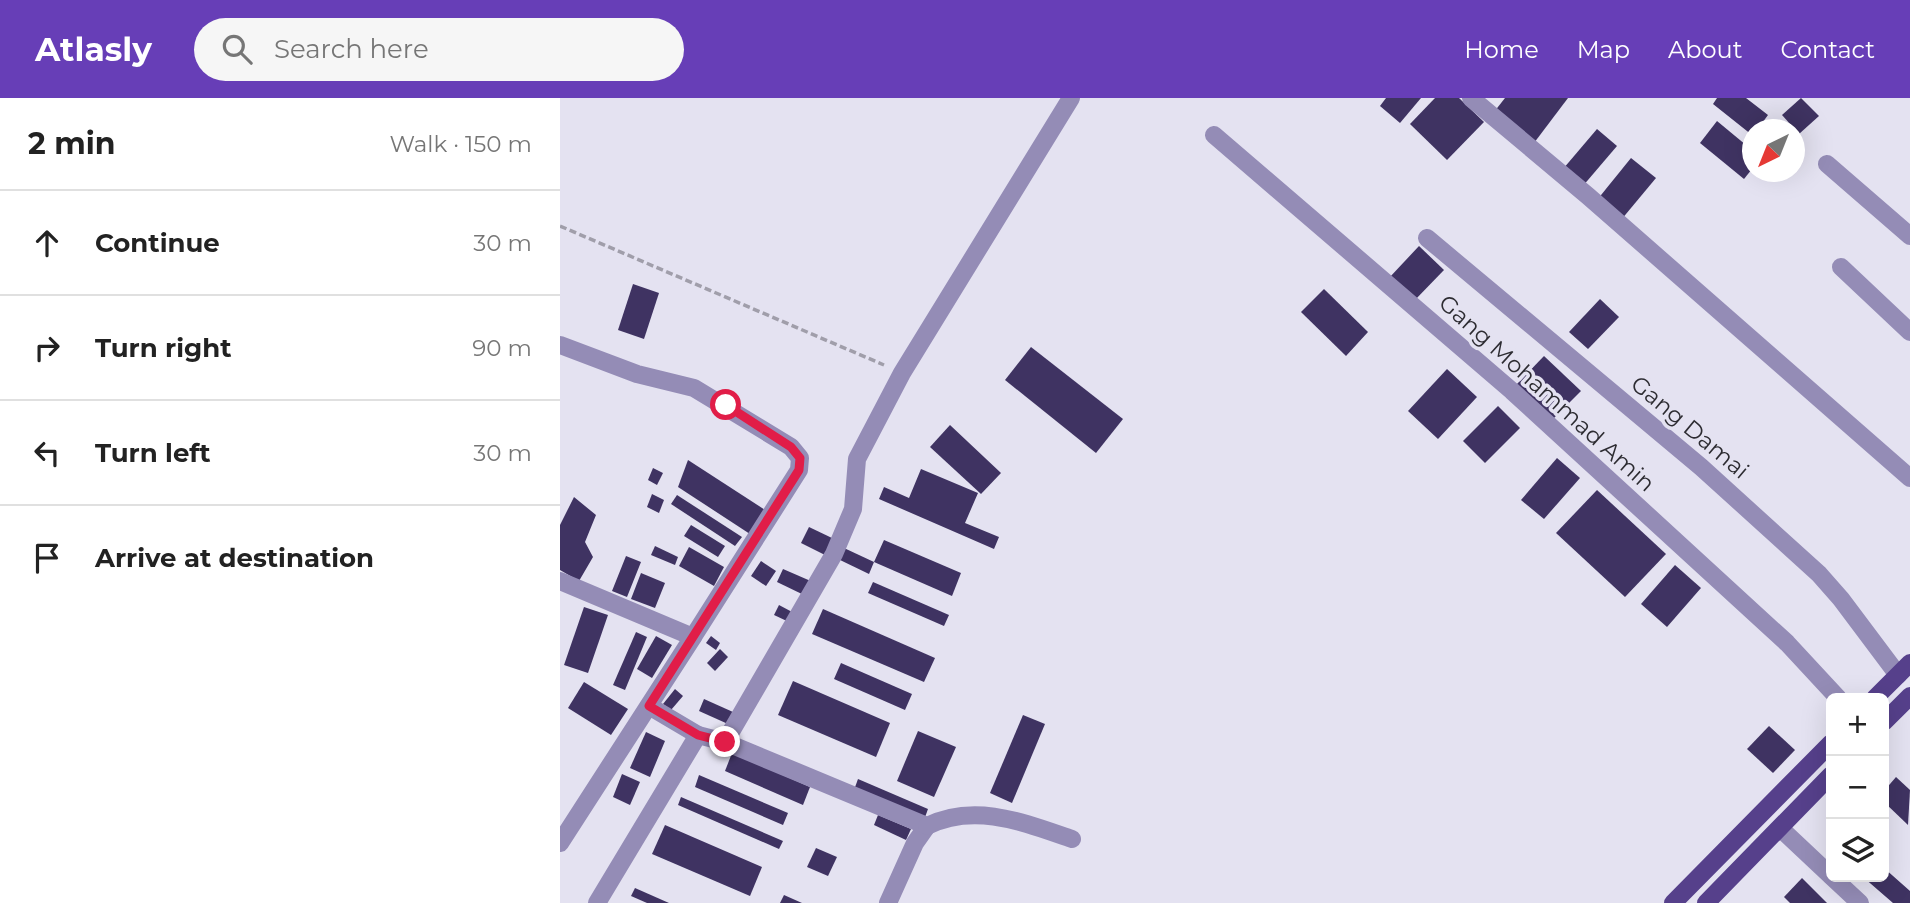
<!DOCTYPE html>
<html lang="en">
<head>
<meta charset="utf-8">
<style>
	:root { --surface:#fff; --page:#f6f6f6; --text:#222; --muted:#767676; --line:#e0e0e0; --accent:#673eb7 }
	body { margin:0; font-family:Montserrat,sans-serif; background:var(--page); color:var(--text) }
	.controls { position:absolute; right:21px; bottom:21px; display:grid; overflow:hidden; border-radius:10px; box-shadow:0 7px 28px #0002 }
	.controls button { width:63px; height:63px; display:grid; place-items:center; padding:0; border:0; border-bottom:2px solid var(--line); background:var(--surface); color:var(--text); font:35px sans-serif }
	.compass { position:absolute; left:1182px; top:21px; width:63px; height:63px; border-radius:50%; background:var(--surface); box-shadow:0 7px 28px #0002; rotate:223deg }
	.stop { position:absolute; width:21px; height:21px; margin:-16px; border:5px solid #e11d48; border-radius:50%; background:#fff }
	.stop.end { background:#e11d48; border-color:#fff; box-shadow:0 2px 7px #0008 }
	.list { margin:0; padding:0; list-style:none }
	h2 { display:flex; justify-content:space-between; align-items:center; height:91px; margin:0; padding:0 28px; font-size:30px }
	h2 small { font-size:23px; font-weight:400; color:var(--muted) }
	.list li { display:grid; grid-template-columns:46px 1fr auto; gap:21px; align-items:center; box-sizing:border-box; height:105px; padding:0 28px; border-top:2px solid var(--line) }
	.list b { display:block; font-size:26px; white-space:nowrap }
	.list em { font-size:23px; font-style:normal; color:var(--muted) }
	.icon { flex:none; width:38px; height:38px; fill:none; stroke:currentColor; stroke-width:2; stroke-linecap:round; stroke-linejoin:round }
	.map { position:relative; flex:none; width:1350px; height:805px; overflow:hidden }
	header { display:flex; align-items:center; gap:42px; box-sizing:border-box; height:98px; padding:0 35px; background:var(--accent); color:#fff }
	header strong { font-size:33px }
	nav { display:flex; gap:38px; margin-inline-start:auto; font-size:24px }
	.search { width:490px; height:63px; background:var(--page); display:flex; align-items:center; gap:18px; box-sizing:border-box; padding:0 24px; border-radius:38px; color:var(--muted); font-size:26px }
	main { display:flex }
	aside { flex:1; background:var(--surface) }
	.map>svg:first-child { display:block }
	.building { fill:#3f3362 }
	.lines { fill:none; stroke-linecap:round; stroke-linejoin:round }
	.path { stroke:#a09eaa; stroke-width:3.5; stroke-dasharray:7 3.5; stroke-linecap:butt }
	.street { stroke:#948cb6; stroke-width:18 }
	.primary { stroke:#56408b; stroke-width:18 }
	.route { stroke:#e11d48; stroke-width:9 }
	.labels { text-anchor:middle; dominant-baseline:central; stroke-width:7; stroke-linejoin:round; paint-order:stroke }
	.street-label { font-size:23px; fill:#2d2c32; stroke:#e4e2f1 }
</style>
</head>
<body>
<header>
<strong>Atlasly</strong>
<div class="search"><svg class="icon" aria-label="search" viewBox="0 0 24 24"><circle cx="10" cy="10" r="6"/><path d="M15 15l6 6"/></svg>Search here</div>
<nav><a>Home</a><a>Map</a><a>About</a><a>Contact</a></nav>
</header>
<main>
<aside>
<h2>2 min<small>Walk · 150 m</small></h2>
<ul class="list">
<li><svg class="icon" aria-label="ahead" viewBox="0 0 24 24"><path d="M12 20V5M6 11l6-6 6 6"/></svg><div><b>Continue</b></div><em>30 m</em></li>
<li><svg class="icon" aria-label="right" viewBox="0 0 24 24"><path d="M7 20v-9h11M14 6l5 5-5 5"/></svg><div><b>Turn right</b></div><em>90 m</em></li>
<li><svg class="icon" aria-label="left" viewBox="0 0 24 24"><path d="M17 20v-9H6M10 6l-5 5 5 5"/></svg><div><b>Turn left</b></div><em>30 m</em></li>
<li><svg class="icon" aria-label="arrive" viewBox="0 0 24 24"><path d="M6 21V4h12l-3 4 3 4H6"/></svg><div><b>Arrive at destination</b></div></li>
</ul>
</aside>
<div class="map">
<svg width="1350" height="805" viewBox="0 0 1350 805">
	<rect width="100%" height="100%" fill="#e4e2f1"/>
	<g class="building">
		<path d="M826,0H861L840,25L820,8Z"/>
		<path d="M875,0H899L924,24L887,62L850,26Z"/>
		<path d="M945,0H1008L974,45L934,14Z"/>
		<path d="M1157,0H1186L1208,17L1197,32H1192V37L1153,6Z"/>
		<path d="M1241,0L1259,18L1239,36L1222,17Z"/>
		<path d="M1157,23L1192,52V71L1184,81L1140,45Z"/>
		<path d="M1037,31L1057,48L1022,89L1003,71Z"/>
		<path d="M1071,60L1096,80L1061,122L1037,102Z"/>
		<path d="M859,148L884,172L853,204L829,180Z"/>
		<path d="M73,186L99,195L84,241L58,232Z"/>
		<path d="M764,191L808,234L786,258L741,214Z"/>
		<path d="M1040,201L1059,219L1028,251L1009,234Z"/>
		<path d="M471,249L563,321L536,355L445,282Z"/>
		<path d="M984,258L1021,293L992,322L956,287Z"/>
		<path d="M887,271L917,299L878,341L848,313Z"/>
		<path d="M938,308L960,330L925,365L903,343Z"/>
		<path d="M390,327L441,375L421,396L370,349Z"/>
		<path d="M997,360L1020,380L984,421L961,402Z"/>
		<path d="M128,362L205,412L190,436L118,389Z"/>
		<path d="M93,370L103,375L97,387L88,382Z"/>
		<path d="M361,371L418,395L405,425L439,439L434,451L319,401L324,389L349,400Z"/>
		<path d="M1037,392L1106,456L1065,499L996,435Z"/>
		<path d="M92,396L104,402L99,415L87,409Z"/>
		<path d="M117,397L182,439L175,448L111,406Z"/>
		<path d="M14,399L36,417L25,444L33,459L19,483L0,472V427Z"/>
		<path d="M131,427L165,448L158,459L124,438Z"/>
		<path d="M249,429L272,440L265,457L241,445Z"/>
		<path d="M324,442L401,475L392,498L314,464Z"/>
		<path d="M95,448L118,459L115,467L91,457Z"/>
		<path d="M129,449L164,469L154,488L119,468Z"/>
		<path d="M284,450L314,464L309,476L278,461Z"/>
		<path d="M66,458L81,464L67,499L52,493Z"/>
		<path d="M201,463L216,473L206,488L191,478Z"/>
		<path d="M1115,467L1141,490L1107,529L1081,506Z"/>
		<path d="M223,471L253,484L246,498L217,484Z"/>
		<path d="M81,475L105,485L95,510L71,501Z"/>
		<path d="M313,484L389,517L384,528L308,495Z"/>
		<path d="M219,507L234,515L229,524L214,517Z"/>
		<path d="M24,509L48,517L28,575L4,567Z"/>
		<path d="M263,511L375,560L364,584L252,536Z"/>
		<path d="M76,534L87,539L65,592L53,587Z"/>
		<path d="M96,538L112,547L92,580L77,571Z"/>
		<path d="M151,538L160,545L156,552L146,545Z"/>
		<path d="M160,551L168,559L155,573L147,565Z"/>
		<path d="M281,565L352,596L345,612L274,581Z"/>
		<path d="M233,583L330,625L316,659L218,617Z"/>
		<path d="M24,584L68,611L51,637L8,610Z"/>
		<path d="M115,591L123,598L111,612L103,606Z"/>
		<path d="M144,601L173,614L168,626L139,613Z"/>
		<path d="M463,617L485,626L452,705L430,695Z"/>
		<path d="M1209,628L1235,652L1213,675L1187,651Z"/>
		<path d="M358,633L396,649L374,699L337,683Z"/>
		<path d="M86,634L105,643L90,679L70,670Z"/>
		<path d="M172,655L250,689L243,707L165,673Z"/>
		<path d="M62,676L80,684L70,707L53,699Z"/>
		<path d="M139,677L228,715L223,727L135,689Z"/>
		<path d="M1336,679L1350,692L1348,727L1324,704V693Z"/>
		<path d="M298,681L368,711L364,722L294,692Z"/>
		<path d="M121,699L223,743L219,751L118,707Z"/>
		<path d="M318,717L351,731L346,742L314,727Z"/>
		<path d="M105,727L202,769L190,798L92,756Z"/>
		<path d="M256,750L277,759L268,778L247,769Z"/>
		<path d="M1324,770L1350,793V805H1333L1303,779H1324Z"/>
		<path d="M1242,780L1267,805H1230L1224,799Z"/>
		<path d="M75,790L109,805H87L71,798Z"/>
		<path d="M224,797L242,805H220Z"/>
	</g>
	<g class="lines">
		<path class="path" d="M0,128L324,267"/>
		<g class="street">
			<path d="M911,0L1028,98L1350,380"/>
			<path d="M654,37L952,293L1227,545L1278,600"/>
			<path d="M1267,66L1350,138"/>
			<path d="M867,140L1141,369L1259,476L1281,501L1338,577"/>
			<path d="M1281,169L1350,234"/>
			<path d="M0,247L77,276L134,290L231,349L240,360L239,372L133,539"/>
			<path d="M0,483L133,539L0,745"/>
			<path d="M89,608L138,637"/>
			<path d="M165,644L367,728L355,745L328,805"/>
			<path d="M367,728C415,704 465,725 512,741"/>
			<path d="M1220,730L1271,778"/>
			<path d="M1272,779L1300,805"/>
			<path d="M37,805L138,637L165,644L274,456L293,411L297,361L342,275L511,0"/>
		</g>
		<g class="primary">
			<path d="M1315,600L1350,565"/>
			<path d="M1324,624L1350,598"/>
			<path d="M1113,805L1271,645"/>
			<path d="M1146,805L1271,677"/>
		</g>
	</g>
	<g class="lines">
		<path class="route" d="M165,644L138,637L89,608L239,372L240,360L231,349L166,307"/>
	</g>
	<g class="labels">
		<g class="street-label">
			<text transform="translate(987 295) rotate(42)">Gang Mohammad Amin</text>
			<text transform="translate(1130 329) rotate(40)">Gang Damai</text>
		</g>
	</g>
</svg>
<div class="controls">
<button>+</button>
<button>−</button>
<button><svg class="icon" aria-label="layers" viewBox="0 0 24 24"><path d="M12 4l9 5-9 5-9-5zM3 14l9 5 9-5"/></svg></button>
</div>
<svg class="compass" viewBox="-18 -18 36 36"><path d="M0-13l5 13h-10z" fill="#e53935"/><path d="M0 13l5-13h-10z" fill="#767676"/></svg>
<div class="stop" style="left:166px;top:307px"></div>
<div class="stop end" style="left:165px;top:644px"></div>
</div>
</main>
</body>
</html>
